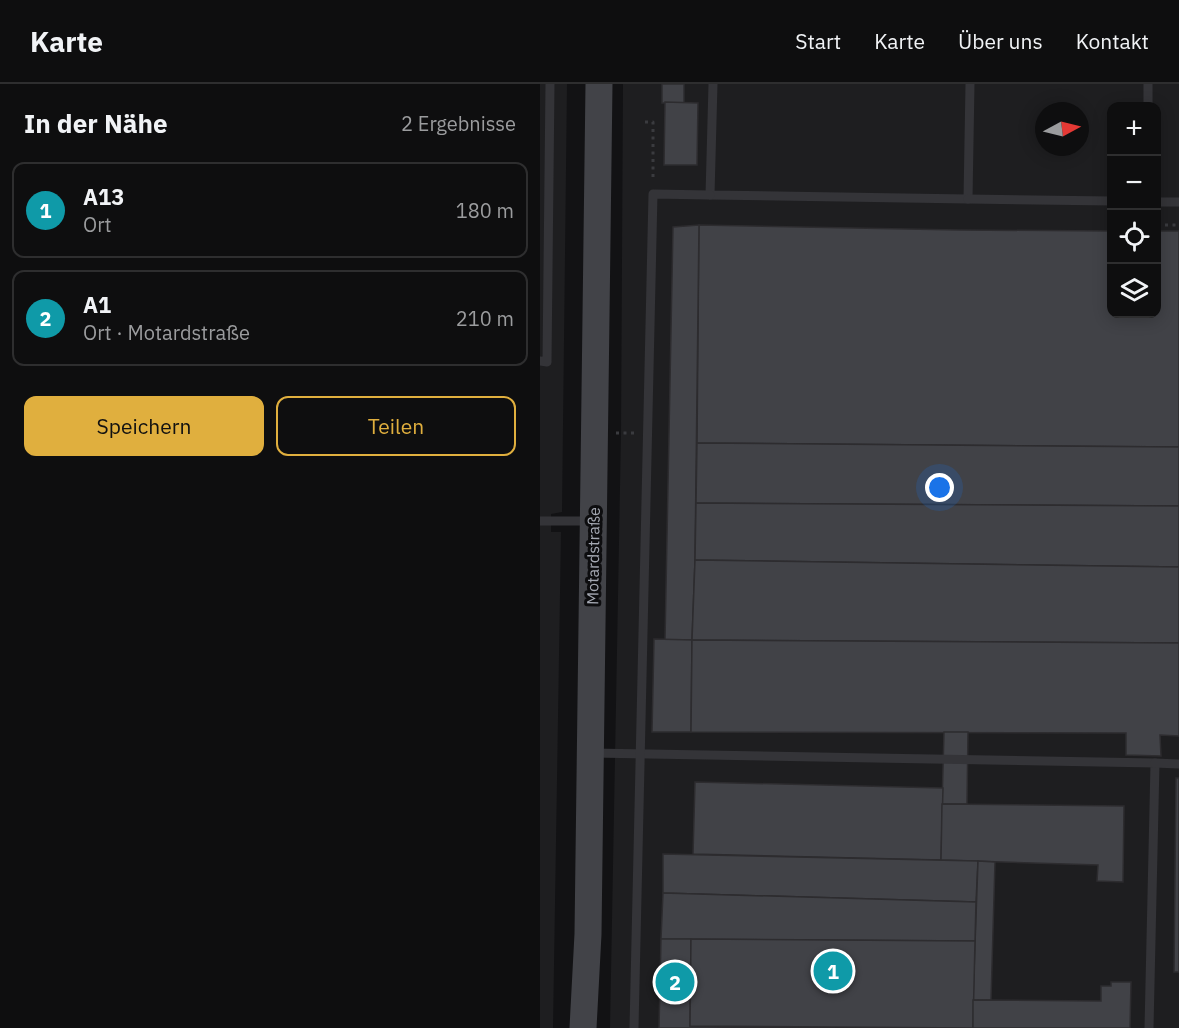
<!DOCTYPE html>
<html lang="de">
<head>
<meta charset="utf-8">
<style>
	:root { --surface:#0e0e0f; --page:#1c1c1d; --text:#f1f3f6; --muted:#9b9c9e; --line:#2e2e2f; --accent:#e0af3e }
	body { margin:0; font-family:"IBM Plex Sans",sans-serif; background:var(--page); color:var(--text) }
	.controls { position:absolute; right:18px; top:18px; display:grid; overflow:hidden; border-radius:12px; box-shadow:0 3px 15px #0003 }
	.controls button { width:54px; height:54px; display:grid; place-items:center; padding:0; border:0; border-bottom:2px solid var(--line); background:var(--surface); color:var(--text); font:30px sans-serif }
	.compass { position:absolute; left:495px; top:18px; width:54px; height:54px; border-radius:50%; background:var(--surface); box-shadow:0 3px 15px #0003; rotate:83deg }
	.you { position:absolute; left:400px; top:404px; width:21px; height:21px; margin:-15px; border:4px solid #fff; border-radius:50%; background:#1a73e8; box-shadow:0 0 0 9px #1a73e833 }
	.badge { display:grid; place-items:center; width:39px; height:39px; border-radius:50%; background:var(--accent); color:#fff; font-size:20px; font-weight:700 }
	.pin { position:absolute; translate:-50% -50%; border:3px solid #fff; box-shadow:0 2px 6px #0006 }
	.list { margin:0; padding:0; list-style:none }
	h2 { display:flex; justify-content:space-between; align-items:center; height:78px; margin:0; padding:0 24px; font-size:26px }
	h2 small { font-size:20px; font-weight:400; color:var(--muted) }
	.list li { display:grid; grid-template-columns:39px 1fr auto; gap:18px; align-items:center; box-sizing:border-box; height:96px; margin:0 12px 12px; padding:0 12px; border:2px solid var(--line); border-radius:12px }
	.list b { display:block; font-size:22px; white-space:nowrap }
	.list p { margin:0; font-size:20px; white-space:nowrap; color:var(--muted) }
	.list em { font-size:20px; font-style:normal; color:var(--muted) }
	.actions { display:flex; gap:12px; padding:18px 24px }
	.actions a { flex:1; padding:14px 0; border:2px solid var(--accent); border-radius:12px; text-align:center; font-size:21px; color:var(--accent) }
	.actions .main { background:var(--accent); color:#111 }
	.icon { flex:none; width:33px; height:33px; fill:none; stroke:currentColor; stroke-width:2; stroke-linecap:round; stroke-linejoin:round }
	.map { position:relative; flex:none; width:639px; height:944px; overflow:hidden }
	header { display:flex; align-items:center; gap:36px; box-sizing:border-box; height:84px; padding:0 30px; background:var(--surface); border-bottom:2px solid var(--line) }
	header strong { font-size:28px }
	nav { display:flex; gap:33px; margin-inline-start:auto; font-size:21px }
	main { display:flex }
	aside { flex:1; background:var(--surface) }
	.map>svg:first-child { display:block }
	.built { fill:#1e1e20; fill-rule:evenodd }
	.building { fill:#414247; stroke:#2d2c2f; stroke-width:1.5 }
	.lines { fill:none; stroke-linecap:round; stroke-linejoin:round }
	.path { stroke:#3a3b3f; stroke-width:3; stroke-dasharray:3 4.5; stroke-linecap:butt }
	.lane { stroke:#343438; stroke-width:9 }
	.secondary { stroke:#424348; stroke-width:27 }
	.labels { text-anchor:middle; dominant-baseline:central; stroke-width:6; stroke-linejoin:round; paint-order:stroke }
	.street-label { font-size:16px; fill:#a5a9b3; stroke:#0d0d0f }
</style>
</head>
<body>
<header>
<strong>Karte</strong>
<nav><a>Start</a><a>Karte</a><a>Über uns</a><a>Kontakt</a></nav>
</header>
<main>
<aside>
<h2>In der Nähe<small>2 Ergebnisse</small></h2>
<ul class="list">
<li><span class="badge" style="background:#0f9aa8">1</span><div><b>A13</b><p>Ort</p></div><em>180 m</em></li>
<li><span class="badge" style="background:#0f9aa8">2</span><div><b>A1</b><p>Ort · Motardstraße</p></div><em>210 m</em></li>
</ul>
<div class="actions"><a class="main">Speichern</a><a>Teilen</a></div>
</aside>
<div class="map">
<svg width="639" height="944" viewBox="0 0 639 944">
	<rect width="100%" height="100%" fill="#121214"/>
	<g class="built">
		<path d="M0,0H27L22,428L11,430V448H21L13,944H0Z"/>
		<path d="M83,0H639V944H70L81,349ZM572,22H616V230H572ZM504,27H540V63H504Z"/>
	</g>
	<g class="building">
		<rect x="122" y="0" width="22" height="19"/>
		<path d="M125,18L158,19L157,81H124Z"/>
		<path d="M159,141L419,146L572,147V230H616V147H639V363L157,359Z"/>
		<path d="M159,141L155,476L152,556H125L133,143Z"/>
		<path d="M157,359L639,363V422L156,419Z"/>
		<path d="M156,419L639,422V483L155,476Z"/>
		<path d="M155,476L639,483V559L152,556Z"/>
		<path d="M114,555L152,556L151,648H112Z"/>
		<path d="M152,556L639,559V652L620,651L621,672L586,671V649L151,648Z"/>
		<path d="M404,648H428L427,720H402Z"/>
		<path d="M636,694H639V888H634Z"/>
		<path d="M155,698L403,704L401,776L153,770Z"/>
		<path d="M402,720L584,722L583,798L557,797L558,781L401,776Z"/>
		<path d="M123,770L438,777L436,818L123,809Z"/>
		<path d="M438,777L455,778L451,916H433Z"/>
		<path d="M123,809L436,818L435,857L121,855Z"/>
		<path d="M121,855H151L150,942L295,944H119Z"/>
		<path d="M151,855L435,857L433,944L150,942Z"/>
		<path d="M571,898H591L590,944H433V916L561,917V902H571Z"/>
	</g>
	<g class="lines">
		<g class="path">
			<path d="M105,38H113V96"/>
			<path d="M625,141H639"/>
			<path d="M76,349H95"/>
		</g>
		<g class="lane">
			<path d="M173,0L170,111L428,115L430,0"/>
			<path d="M608,22V0"/>
			<path d="M428,115L572,117"/>
			<path d="M616,118H639"/>
			<path d="M0,277L7,278L10,0"/>
			<path d="M0,437H51"/>
			<path d="M52,669L615,679L609,944"/>
			<path d="M615,679L639,680"/>
			<path d="M94,944L113,110L170,111"/>
		</g>
		<path class="secondary" d="M43,944L48,850L59,0"/>
	</g>
	<g class="labels">
		<g class="street-label">
			<text transform="translate(53 472) rotate(-89)">Motardstraße</text>
		</g>
	</g>
</svg>
<div class="controls">
<button>+</button>
<button>−</button>
<button><svg class="icon" aria-label="locate" viewBox="0 0 24 24"><circle cx="12" cy="12" r="6"/><path d="M12 2v4M12 18v4M2 12h4M18 12h4"/></svg></button>
<button><svg class="icon" aria-label="layers" viewBox="0 0 24 24"><path d="M12 4l9 5-9 5-9-5zM3 14l9 5 9-5"/></svg></button>
</div>
<svg class="compass" viewBox="-18 -18 36 36"><path d="M0-13l5 13h-10z" fill="#e53935"/><path d="M0 13l5-13h-10z" fill="#9b9c9e"/></svg>
<div class="you"></div>
<div class="pin badge" style="left:293px;top:887px;background:#0f9aa8">1</div>
<div class="pin badge" style="left:135px;top:898px;background:#0f9aa8">2</div>
</div>
</main>
</body>
</html>
